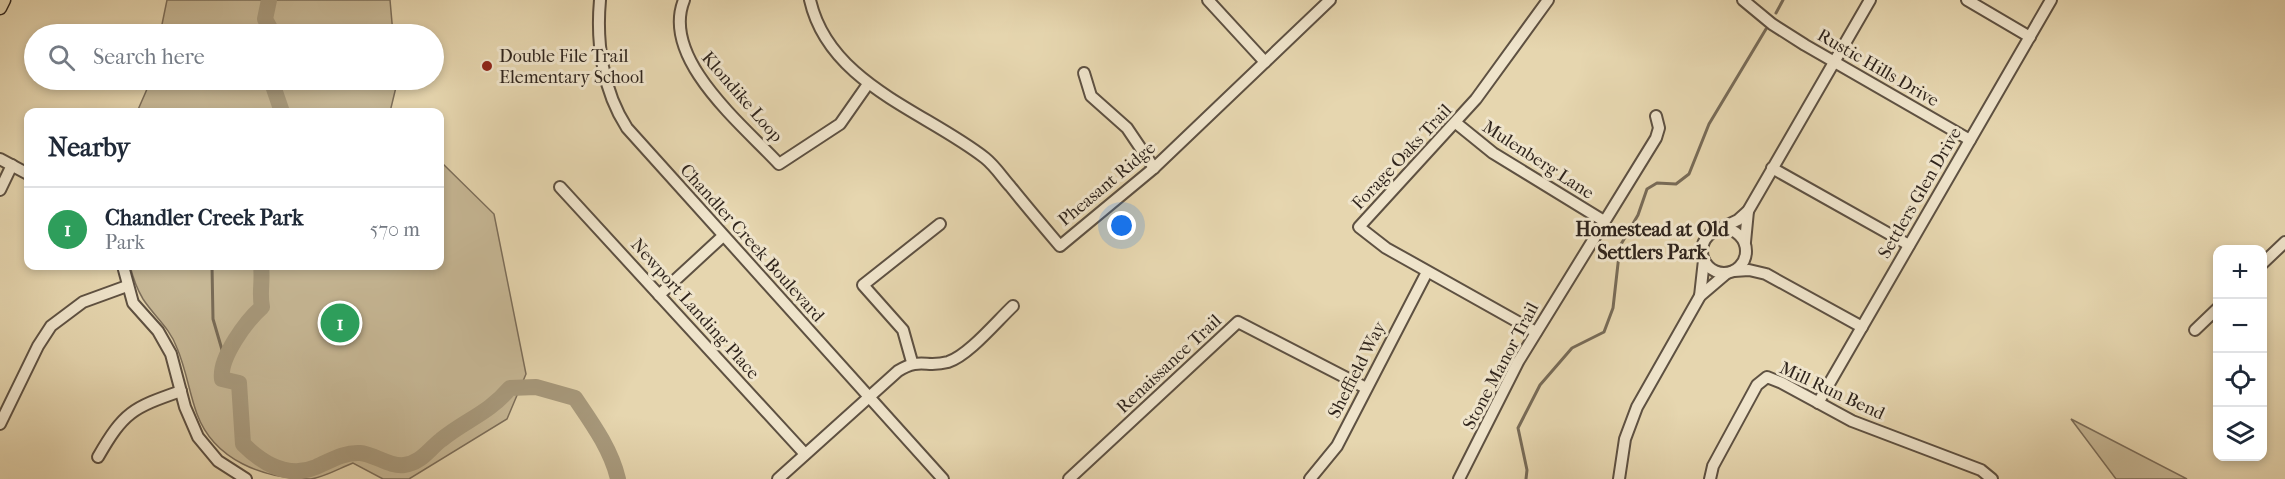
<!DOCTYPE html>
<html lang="en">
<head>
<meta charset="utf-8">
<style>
	:root { --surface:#fff; --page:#f2f2f3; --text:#1f2937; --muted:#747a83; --line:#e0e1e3; --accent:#8f2418 }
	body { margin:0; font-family:"IM FELL French Canon",serif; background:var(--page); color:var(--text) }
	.controls { position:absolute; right:18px; bottom:18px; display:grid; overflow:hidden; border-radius:12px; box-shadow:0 3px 9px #0003 }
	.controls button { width:54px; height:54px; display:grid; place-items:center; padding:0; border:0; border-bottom:2px solid var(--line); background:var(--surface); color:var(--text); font:30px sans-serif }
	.you { position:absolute; left:1122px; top:226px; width:21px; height:21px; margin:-15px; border:4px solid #fff; border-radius:50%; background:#1a73e8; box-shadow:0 0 0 9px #1a73e833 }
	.badge { display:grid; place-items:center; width:39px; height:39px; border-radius:50%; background:var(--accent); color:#fff; font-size:20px; font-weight:700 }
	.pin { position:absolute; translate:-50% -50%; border:3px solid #fff; box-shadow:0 2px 6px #0006 }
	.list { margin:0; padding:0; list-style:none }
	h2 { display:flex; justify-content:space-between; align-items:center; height:78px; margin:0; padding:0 24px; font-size:26px }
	h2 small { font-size:20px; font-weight:400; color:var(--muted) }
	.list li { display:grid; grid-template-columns:39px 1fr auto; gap:18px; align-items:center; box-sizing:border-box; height:84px; padding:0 24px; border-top:2px solid var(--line) }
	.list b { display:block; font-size:22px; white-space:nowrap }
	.list p { margin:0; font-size:20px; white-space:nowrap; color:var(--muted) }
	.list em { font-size:20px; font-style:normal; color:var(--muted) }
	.icon { flex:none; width:33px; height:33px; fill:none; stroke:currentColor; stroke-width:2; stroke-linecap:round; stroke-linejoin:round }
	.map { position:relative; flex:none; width:2285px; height:479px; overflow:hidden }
	.search { position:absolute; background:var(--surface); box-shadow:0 3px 9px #0003; left:24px; top:24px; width:420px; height:66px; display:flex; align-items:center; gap:15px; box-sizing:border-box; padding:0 21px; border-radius:33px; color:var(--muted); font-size:22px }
	.panel { position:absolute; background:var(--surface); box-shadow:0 3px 9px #0003; left:24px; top:108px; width:420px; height:162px; border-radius:12px }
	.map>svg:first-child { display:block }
	.green { fill:#c7b896; stroke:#7c6e5a; stroke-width:1.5 }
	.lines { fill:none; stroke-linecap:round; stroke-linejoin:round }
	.stream { stroke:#786b57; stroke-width:3 }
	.river { stroke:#a89a7d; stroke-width:16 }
	.minor-casing { stroke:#5e5142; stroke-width:14 }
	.major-casing { stroke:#30251d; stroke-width:15 }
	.minor { stroke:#efe4cb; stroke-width:10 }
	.major { stroke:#e6d6af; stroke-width:12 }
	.poi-dot { fill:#8f2418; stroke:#efe4cb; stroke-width:2 }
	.labels { text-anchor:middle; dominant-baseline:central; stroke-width:6; stroke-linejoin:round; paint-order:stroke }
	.poi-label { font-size:18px; fill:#30251d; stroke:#efe4cb; text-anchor:start }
	.street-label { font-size:18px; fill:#30251d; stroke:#efe4cb }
	.neighbourhood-label { font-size:20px; font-weight:bold; fill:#30251d; stroke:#efe4cb }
</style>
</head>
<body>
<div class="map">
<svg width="2285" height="479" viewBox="0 0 2285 479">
	<rect width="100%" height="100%" fill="#e6d6af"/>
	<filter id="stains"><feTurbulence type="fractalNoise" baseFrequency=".00333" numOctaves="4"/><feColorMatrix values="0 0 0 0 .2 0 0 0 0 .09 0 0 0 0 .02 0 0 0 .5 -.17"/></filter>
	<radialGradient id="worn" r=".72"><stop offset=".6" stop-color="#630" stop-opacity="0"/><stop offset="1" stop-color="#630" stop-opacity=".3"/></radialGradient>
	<g class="green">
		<path d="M167,0H390L393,34H160Z"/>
		<path d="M151,80H397V83L390,112H137Z"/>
		<path d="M440,161L494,214L526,374L507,419L409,479H383L353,463C340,468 325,477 311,479C263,479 214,460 197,414C189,392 186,369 177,348C170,328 154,316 143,299C137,289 133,278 130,266H440Z"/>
		<path d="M2071,419L2187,479H2116Z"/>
	</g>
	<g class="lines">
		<g class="stream">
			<path d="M1776,13L1783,0"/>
			<path d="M212,266L213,319L225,360"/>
			<path d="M1526,479L1527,470L1518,428L1540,385L1572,348L1604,332L1613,308L1620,246L1638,215L1647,189L1657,183L1676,184L1689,174L1709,124L1766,29"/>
		</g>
		<g class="river">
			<path d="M269,0L265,19L273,34"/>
			<path d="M271,80L282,112"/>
			<path d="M261,266C263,281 259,293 262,307C246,321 219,358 222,379L239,383L243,444C263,464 288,479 316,467C330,461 344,452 360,453C374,454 390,467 404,465C421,463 428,450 441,440C465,420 488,414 510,388L536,387L575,398C592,423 611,449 618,479"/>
		</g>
		<g class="minor-casing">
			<g id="minor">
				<path d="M600,0C596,44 603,91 627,128L943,479"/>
				<path d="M684,0C660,59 744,126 779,164L840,124L868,84"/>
				<path d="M810,0C829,84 925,111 985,158C995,166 1002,177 1010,186C1026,206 1043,226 1060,246L1154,168L1330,0"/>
				<path d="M1208,0L1265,62"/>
				<path d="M1743,0L1772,24L1805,45L1970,140"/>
				<path d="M1967,0L2030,37"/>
				<path d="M1084,73L1091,96L1127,128L1154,168"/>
				<path d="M1456,123L1493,153L1604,221"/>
				<path d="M0,159L28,174"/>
				<path d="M1772,168L1909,245"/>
				<path d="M560,187L805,454"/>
				<path d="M0,190L12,165"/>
				<circle cx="1724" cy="251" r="22"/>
				<path d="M1719,229L1738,220L1748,211L1870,0"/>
				<path d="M1745,242L1748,211"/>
				<path d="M2262,264L2285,242"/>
				<path d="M123,266L133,303L158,331L171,354L185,407L198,437L218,461L246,479"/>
				<path d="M1734,271L1749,270L1766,274L1862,327"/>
				<path d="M659,295L723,236"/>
				<path d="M1700,296L1704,260"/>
				<path d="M2195,330L2218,308"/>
				<path d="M1536,332L1386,248L1359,227L1476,99L1548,0"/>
				<path d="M912,362L903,330L863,285L940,224"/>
				<path d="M1818,403L2051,0"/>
				<path d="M0,424L38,346L51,326L83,302L127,286"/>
				<path d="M98,457C124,412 132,408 181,391"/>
				<path d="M778,479L898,371C920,357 926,368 948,362C968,356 997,321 1013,306"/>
				<path d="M1069,479L1238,322L1366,388"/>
				<path d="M1310,479L1337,446L1427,272"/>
				<path d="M1459,479L1518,362L1656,138L1659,128L1656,116"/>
				<path d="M1619,479L1625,439L1637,407L1700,296L1727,273"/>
				<path d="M1710,479L1713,466L1757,385L1767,377L1782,383L1852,421L1981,470L1992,479"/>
			</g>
		</g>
		<g class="major-casing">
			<path id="major" d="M0,8L4,0"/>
		</g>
		<use href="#minor" class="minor"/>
		<use href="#major" class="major"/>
	</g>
	<circle class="poi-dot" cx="487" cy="66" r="6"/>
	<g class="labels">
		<g class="poi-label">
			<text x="499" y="56">Double File Trail<tspan x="499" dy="21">Elementary School</tspan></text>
		</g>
		<g class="street-label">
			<text transform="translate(1878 68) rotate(30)">Rustic Hills Drive</text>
			<text transform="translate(742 97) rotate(49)">Klondike Loop</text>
			<text transform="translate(1402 157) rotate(-47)">Forage Oaks Trail</text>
			<text transform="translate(1538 160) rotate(33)">Mulenberg Lane</text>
			<text transform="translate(1107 184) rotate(-40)">Pheasant Ridge</text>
			<text transform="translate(1920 193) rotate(-60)">Settlers Glen Drive</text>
			<text transform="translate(752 243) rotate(48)">Chandler Creek Boulevard</text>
			<text transform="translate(695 309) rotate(48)">Newport Landing Place</text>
			<text transform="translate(1169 364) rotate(-43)">Renaissance Trail</text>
			<text transform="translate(1501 366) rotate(-62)">Stone Manor Trail</text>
			<text transform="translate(1357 370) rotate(-63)">Sheffield Way</text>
			<text transform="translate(1832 391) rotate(25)">Mill Run Bend</text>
		</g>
		<g class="neighbourhood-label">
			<text x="1652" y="229">Homestead at Old<tspan x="1652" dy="23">Settlers Park</tspan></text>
		</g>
	</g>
	<rect width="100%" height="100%" filter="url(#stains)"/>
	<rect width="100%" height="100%" fill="url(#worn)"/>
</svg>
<div class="controls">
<button>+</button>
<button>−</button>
<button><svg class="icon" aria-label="locate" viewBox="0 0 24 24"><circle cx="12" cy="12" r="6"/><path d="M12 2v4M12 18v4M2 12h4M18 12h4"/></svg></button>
<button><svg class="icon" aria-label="layers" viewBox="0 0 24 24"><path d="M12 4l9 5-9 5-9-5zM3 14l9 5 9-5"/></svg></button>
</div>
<div class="you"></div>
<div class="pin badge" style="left:340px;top:323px;background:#2e9e5b">1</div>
<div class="search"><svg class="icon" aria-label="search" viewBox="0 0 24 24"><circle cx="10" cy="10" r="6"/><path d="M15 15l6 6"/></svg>Search here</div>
<section class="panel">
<h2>Nearby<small></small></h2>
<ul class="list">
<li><span class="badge" style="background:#2e9e5b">1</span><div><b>Chandler Creek Park</b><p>Park</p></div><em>570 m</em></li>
</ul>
</section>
</div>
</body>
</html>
